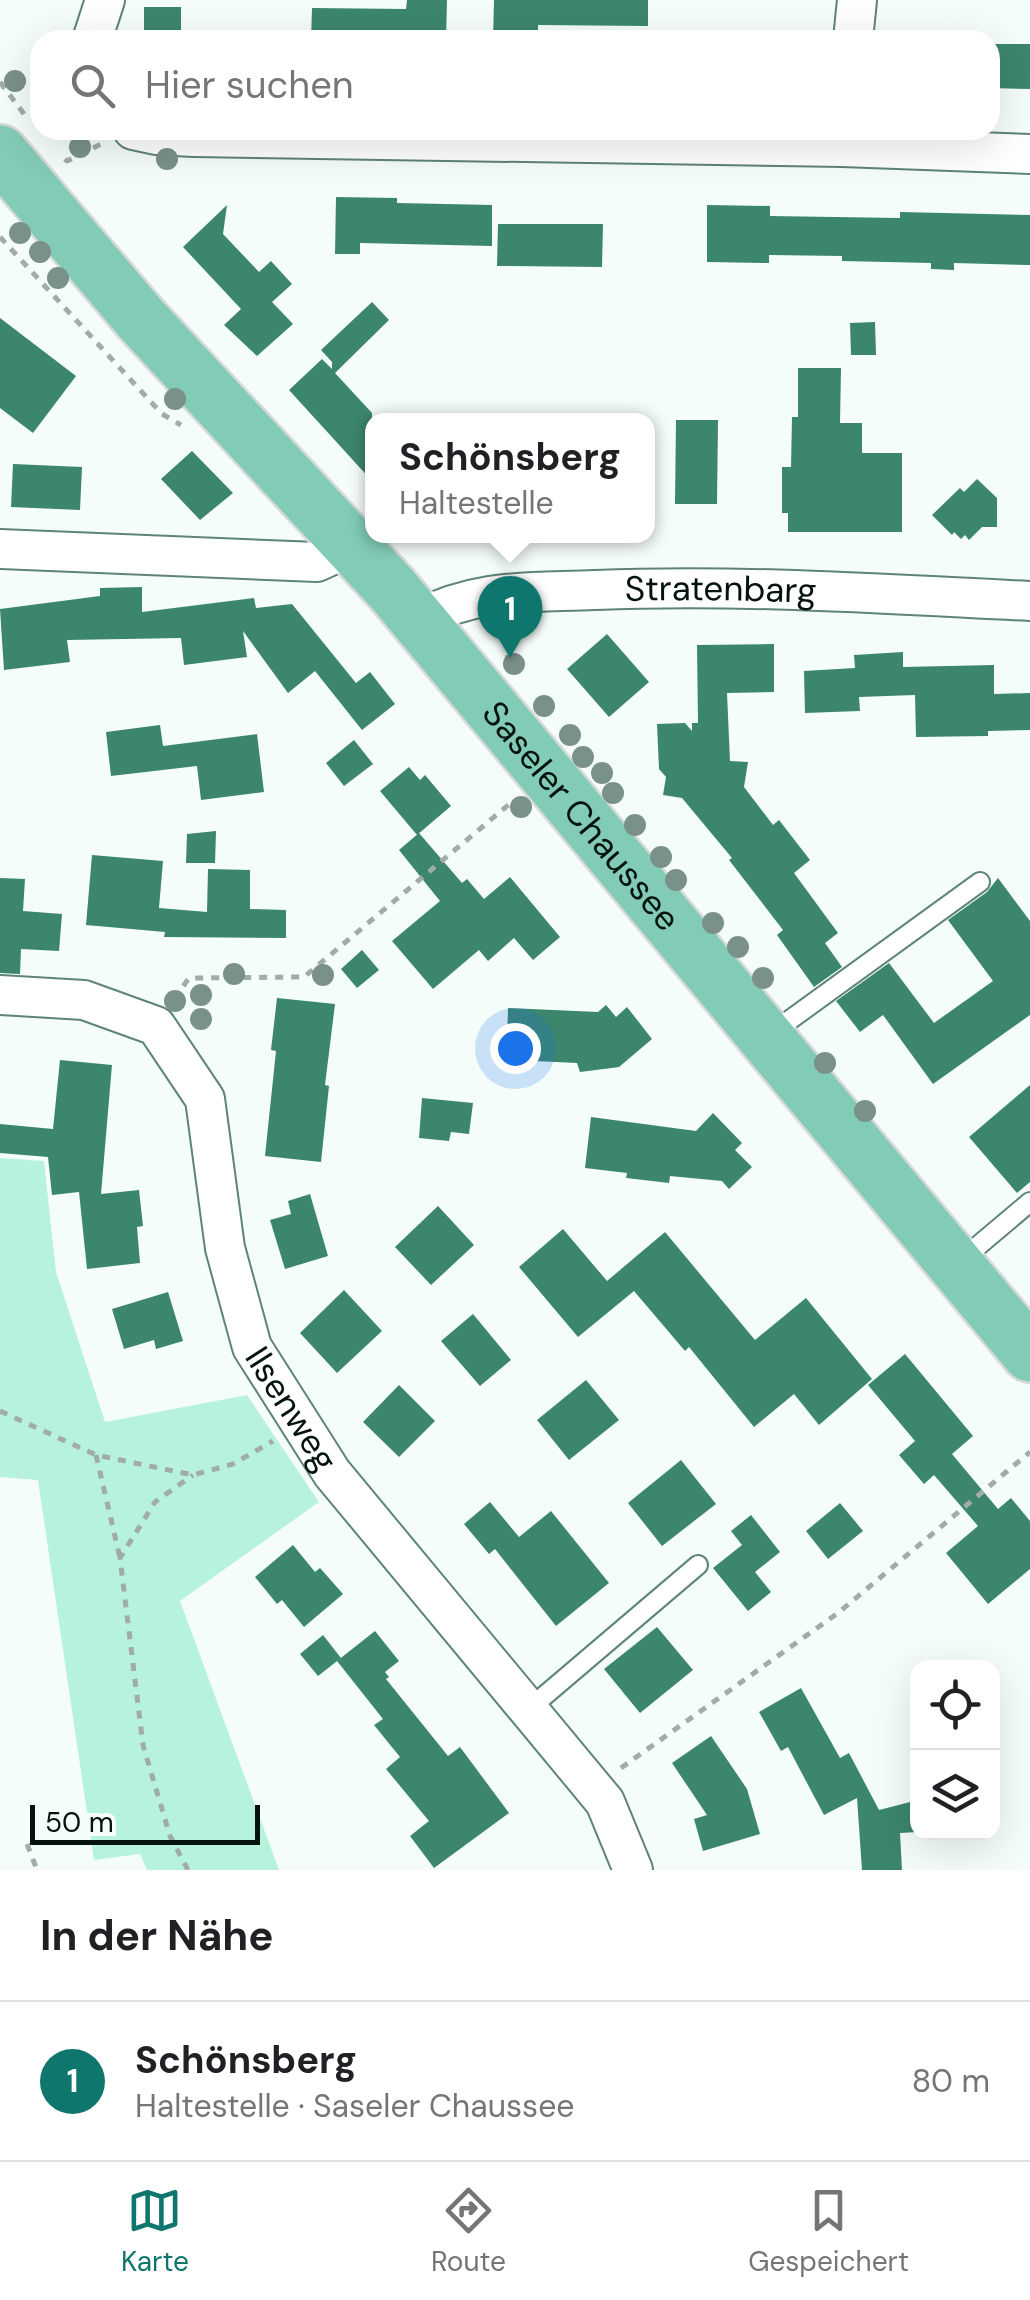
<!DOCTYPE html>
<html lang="de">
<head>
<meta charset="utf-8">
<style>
	:root { --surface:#fff; --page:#f2f2f2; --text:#202124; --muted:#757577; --line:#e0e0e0; --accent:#0f766e }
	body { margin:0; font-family:"DM Sans",sans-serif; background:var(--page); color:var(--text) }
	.controls { position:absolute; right:30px; bottom:30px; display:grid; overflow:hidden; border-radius:20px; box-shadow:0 10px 40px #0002 }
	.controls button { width:90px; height:90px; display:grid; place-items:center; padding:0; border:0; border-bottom:2px solid var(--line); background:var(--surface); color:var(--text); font:50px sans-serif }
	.scale { position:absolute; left:30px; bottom:25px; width:230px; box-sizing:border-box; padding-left:10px; border:5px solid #05130e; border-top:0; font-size:28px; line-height:35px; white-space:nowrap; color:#05130e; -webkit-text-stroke:8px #f5fdfa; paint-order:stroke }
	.you { position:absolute; left:515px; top:1048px; width:35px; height:35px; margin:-25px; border:8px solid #fff; border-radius:50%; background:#1a73e8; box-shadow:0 0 0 15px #1a73e833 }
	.badge { display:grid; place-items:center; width:65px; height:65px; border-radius:50%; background:var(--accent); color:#fff; font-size:32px; font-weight:700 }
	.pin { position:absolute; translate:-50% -82px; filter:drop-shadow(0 2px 5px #0008) }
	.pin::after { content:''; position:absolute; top:52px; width:35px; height:30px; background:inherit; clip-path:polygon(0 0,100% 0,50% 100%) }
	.popup { position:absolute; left:365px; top:413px; width:290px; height:130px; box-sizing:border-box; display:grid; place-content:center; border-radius:20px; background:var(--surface); filter:drop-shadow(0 2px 8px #0005); font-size:32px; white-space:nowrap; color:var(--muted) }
	.popup b { font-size:38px; color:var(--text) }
	.popup::after { content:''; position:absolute; left:50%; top:100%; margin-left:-20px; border:20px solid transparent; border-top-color:var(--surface) }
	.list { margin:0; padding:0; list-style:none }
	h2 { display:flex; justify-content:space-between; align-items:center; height:130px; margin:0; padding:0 40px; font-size:42px }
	h2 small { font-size:32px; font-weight:400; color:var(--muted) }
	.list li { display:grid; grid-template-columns:65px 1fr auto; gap:30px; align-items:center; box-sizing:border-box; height:160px; padding:0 40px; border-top:2px solid var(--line) }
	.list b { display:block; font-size:38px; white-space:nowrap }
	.list p { margin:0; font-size:32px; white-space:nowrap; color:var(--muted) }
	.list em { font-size:32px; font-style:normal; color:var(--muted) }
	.icon { flex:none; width:55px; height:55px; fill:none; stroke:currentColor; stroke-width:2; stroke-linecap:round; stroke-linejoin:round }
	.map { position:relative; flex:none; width:1030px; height:1870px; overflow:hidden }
	.search { position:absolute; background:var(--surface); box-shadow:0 10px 40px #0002; left:30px; right:30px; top:30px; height:110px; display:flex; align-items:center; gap:25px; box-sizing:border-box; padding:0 35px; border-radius:30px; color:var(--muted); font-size:38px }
	.sheet { height:290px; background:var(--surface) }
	nav { display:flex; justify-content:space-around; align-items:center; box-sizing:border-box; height:140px; border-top:2px solid var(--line); background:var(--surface); font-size:28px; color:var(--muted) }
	nav a { display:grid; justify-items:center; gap:5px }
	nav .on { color:var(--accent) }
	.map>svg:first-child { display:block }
	.green { fill:#b7f3dc }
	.building { fill:#3c866e }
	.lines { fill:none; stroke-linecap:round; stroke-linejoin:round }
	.lane-casing { stroke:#5e8476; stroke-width:22 }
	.street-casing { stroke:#5e8476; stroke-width:42 }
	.primary-casing { stroke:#d7d9d8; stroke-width:60 }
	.path { stroke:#a1aba7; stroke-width:5; stroke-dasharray:8 8; stroke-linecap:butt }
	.lane { stroke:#fff; stroke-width:18 }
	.street { stroke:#fff; stroke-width:38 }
	.primary { stroke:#82cbb6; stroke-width:55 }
	.tree { fill:#7a9189 }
	.labels { text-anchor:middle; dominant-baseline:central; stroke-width:8; stroke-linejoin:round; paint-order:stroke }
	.street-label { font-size:35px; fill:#05130e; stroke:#f5fdfa }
</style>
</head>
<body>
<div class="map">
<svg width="1030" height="1870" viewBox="0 0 1030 1870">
	<rect width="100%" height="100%" fill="#f5fdfa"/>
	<path class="green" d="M0,1158L44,1161L56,1272L105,1422L247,1395L319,1502L180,1601L279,1870H147L140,1854L94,1860L38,1480L0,1477Z"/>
	<g class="building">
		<path d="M407,0H447L446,40H311L312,8L406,9Z"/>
		<path d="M494,0H648V26L538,25V38H493Z"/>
		<rect x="144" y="7" width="37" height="33"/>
		<path d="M990,44H1030V89L990,88Z"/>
		<path d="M336,197L397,198V203L492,205V246L360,243V254H335Z"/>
		<path d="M227,205L223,234L259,272L271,261L292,284L272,302L293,324L257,356L224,325L241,309L183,247Z"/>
		<path d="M707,205L770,206V216L900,218V212L1030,215V265L954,263V270L931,269V263L842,261V256L769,255V263L707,262Z"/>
		<path d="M498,224H603L602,267L497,266Z"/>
		<path d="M372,302L389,320L335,373L372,413V481L289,390L322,359L332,369V362L321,350Z"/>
		<path d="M0,318L76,376L33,433L0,408Z"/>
		<path d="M875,322L876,355H851L850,323Z"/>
		<path d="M798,368H841L840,423H862V453H902V532H788V513H782V467H791L792,417H798Z"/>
		<path d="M676,420H718L717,504H675Z"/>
		<path d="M192,451L233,493L200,520L161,479Z"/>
		<path d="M13,464L82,467L80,510L11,507Z"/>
		<path d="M977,479L997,498V527H982L969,540L965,535L961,539L954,532L952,535L932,515L960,488L964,492Z"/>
		<path d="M142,587V612L254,598L256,608L292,604L356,683L370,672L395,704L362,730L315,671L288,693L243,631L247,657L184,665L181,638L67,640L70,662L4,670L0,609L100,596V588Z"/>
		<path d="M607,634L649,682L609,717L567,669Z"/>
		<path d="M774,644V692L727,693L730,761L748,762L744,787L773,825L779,820L810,860L794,873L838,933L825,943L842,967L814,987L777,935L783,930L729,860L732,858L682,798L663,795L666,777L659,769L657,724L685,723L692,731V723H698L697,645Z"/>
		<path d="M903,652V667L994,665V694L1030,693V730L988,731V736L916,737L915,695L859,697L860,711L805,713L804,671L855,668L854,655Z"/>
		<path d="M160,725L163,746L257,734L264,792L201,800L197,766L111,776L106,732Z"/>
		<path d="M354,740L373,764L344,786L326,763Z"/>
		<path d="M409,767L420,780L425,775L451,806L417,835L380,791Z"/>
		<path d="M216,831L215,863H186L187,834Z"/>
		<path d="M419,833L462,883L467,879L484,899L510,877L560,937L533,960L514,938L488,961L479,950L433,989L392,941L440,901L399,850Z"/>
		<path d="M92,855L163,861L159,908L207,912L208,869L250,870V909L286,910V938L164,937L165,932L86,925Z"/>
		<path d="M0,878L25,879L23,911L62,914L59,951L21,949L20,974L0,973Z"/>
		<path d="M998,878L1030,921V1015L933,1084L883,1015L860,1032L836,1001L889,963L934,1023L993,981L948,920L987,892Z"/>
		<path d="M362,950L379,970L357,988L341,969Z"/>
		<path d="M277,998L335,1004L325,1085L329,1086L321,1162L265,1156L276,1051L271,1050Z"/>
		<path d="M606,1005L616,1017L627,1007L652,1039L619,1067L580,1072L577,1063L512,1060V1046L507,1045L508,1008L598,1012Z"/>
		<path d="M60,1060L112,1065L101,1194L139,1190L143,1226L137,1227L140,1263L87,1269L79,1192L52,1195L48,1157L0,1153V1124L53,1129Z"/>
		<path d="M1030,1085V1182L1017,1193L969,1137Z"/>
		<path d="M422,1098L473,1103L469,1134L451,1132L449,1141L419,1138Z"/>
		<path d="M713,1113L742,1143L735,1150L752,1167L729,1189L722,1181L670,1176L669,1183L626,1178L627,1173L585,1168L591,1117L696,1131Z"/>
		<path d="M310,1194L328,1256L285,1269L270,1220L291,1214L288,1201Z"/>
		<path d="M438,1206L474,1245L431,1285L395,1247Z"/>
		<path d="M563,1229L607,1281L665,1232L755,1340L806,1298L872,1379L819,1425L794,1394L754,1427L689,1347L685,1351L634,1291L578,1337L519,1267Z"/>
		<path d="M344,1290L382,1331L337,1373L300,1333Z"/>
		<path d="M168,1292L183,1341L156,1349L154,1340L124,1349L112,1309Z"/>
		<path d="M473,1314L511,1360L480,1386L441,1341Z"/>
		<path d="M905,1354L973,1436L952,1454L998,1509L1011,1498L1030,1521V1569L988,1604L946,1553L978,1526L934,1475L924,1484L899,1455L915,1441L868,1385Z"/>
		<path d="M586,1380L619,1420L569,1460L537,1420Z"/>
		<path d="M399,1385L435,1421L399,1457L363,1422Z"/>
		<path d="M681,1460L716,1504L662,1546L628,1503Z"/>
		<path d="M490,1502L519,1537L551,1511L609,1583L556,1626L495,1549L489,1554L464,1524Z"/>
		<path d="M840,1503L863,1531L828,1559L806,1531Z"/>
		<path d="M751,1515L780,1552L755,1572L771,1592L748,1611L713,1568L742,1545L731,1531Z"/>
		<path d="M293,1545L315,1572L320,1568L343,1594L304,1627L282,1600L277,1604L255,1577Z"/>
		<path d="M657,1627L693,1670L640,1713L604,1669Z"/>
		<path d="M375,1631L399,1661L385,1672L389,1677L386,1679L448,1756L460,1747L509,1813L434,1868L410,1836L429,1821L386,1769L400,1757L374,1725L383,1719L337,1661Z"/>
		<path d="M323,1635L341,1658L318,1676L300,1654Z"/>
		<path d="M801,1688L840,1758L849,1753L879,1810L918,1800V1832L900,1833L902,1870H862L857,1798L824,1815L788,1747L781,1751L759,1712Z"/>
		<path d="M711,1736L747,1789L760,1834L703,1851L694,1819L707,1815L672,1763Z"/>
	</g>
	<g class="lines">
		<g class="lane-casing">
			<g id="lane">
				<path d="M769,1035L980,882"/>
				<path d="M960,1261L1030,1202"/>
				<path d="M530,1708L698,1565"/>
			</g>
		</g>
		<g class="street-casing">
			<g id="street">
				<path d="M92,40L105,0"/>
				<path d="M853,40L857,0"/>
				<path d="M133,130L156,135L194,137L842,147L1030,154"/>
				<path d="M0,549L317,562L354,545"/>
				<path id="s1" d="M417,620C478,588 529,593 595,590C740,584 885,594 1030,601"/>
				<path id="s2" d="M0,995L84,1000L156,1026L205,1099L225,1248L252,1347L332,1473L605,1802L633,1870"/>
			</g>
		</g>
		<g class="primary-casing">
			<g id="primary">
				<path id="s3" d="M0,153L140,318L392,589L1030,1354"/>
			</g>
		</g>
		<g class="path">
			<path d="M0,82L27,118"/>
			<path d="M65,159L67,161L103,143"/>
			<path d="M0,237L162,414L181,425"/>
			<path d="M506,663L516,625"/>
			<path d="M174,999L189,978L304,977L513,801"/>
			<path d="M0,1411L96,1455L193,1475L233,1464L273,1441"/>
			<path d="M96,1455L120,1558"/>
			<path d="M621,1768L838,1613L1030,1452"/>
			<path d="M27,1844L37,1870"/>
			<path d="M188,1870L170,1836L143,1745L120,1558L155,1502L193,1475"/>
		</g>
		<use href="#lane" class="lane"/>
		<use href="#street" class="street"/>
		<use href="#primary" class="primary"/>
	</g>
	<g class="tree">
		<circle cx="15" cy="81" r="11"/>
		<circle cx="80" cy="147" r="11"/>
		<circle cx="167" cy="159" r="11"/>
		<circle cx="20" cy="233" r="11"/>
		<circle cx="40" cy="252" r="11"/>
		<circle cx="58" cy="278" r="11"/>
		<circle cx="175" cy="399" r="11"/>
		<circle cx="515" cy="622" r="11"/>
		<circle cx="514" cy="664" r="11"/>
		<circle cx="544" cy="706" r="11"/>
		<circle cx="570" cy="735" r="11"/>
		<circle cx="583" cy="757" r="11"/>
		<circle cx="602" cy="773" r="11"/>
		<circle cx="613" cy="793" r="11"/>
		<circle cx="521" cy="807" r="11"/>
		<circle cx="635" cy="825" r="11"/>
		<circle cx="661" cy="857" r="11"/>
		<circle cx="676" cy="880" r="11"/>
		<circle cx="713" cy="923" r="11"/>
		<circle cx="738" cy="947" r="11"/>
		<circle cx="234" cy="974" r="11"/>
		<circle cx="323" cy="975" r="11"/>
		<circle cx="763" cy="978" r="11"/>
		<circle cx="201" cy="995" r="11"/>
		<circle cx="175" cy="1001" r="11"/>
		<circle cx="201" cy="1019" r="11"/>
		<circle cx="825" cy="1063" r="11"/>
		<circle cx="865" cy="1111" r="11"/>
	</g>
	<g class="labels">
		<g class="street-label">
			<text stroke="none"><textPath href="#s1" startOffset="308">Stratenbarg</textPath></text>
			<text stroke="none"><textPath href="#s3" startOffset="882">Saseler Chaussee</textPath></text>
			<text stroke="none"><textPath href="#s2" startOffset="575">Ilsenweg</textPath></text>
		</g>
	</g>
</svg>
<div class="controls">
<button><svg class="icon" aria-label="locate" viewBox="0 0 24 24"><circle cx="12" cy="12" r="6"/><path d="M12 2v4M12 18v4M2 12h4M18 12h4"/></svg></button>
<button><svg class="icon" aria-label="layers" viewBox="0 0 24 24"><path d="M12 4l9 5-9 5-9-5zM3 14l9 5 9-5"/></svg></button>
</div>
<div class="scale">50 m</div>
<div class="you"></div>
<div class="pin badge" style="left:510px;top:658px">1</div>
<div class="popup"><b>Schönsberg</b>Haltestelle</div>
<div class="search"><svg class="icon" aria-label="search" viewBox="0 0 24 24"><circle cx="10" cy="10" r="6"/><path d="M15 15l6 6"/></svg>Hier suchen</div>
</div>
<section class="sheet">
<h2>In der Nähe<small></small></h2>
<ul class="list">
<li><span class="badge">1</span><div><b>Schönsberg</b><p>Haltestelle · Saseler Chaussee</p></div><em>80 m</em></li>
</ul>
</section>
<nav>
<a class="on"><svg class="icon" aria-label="map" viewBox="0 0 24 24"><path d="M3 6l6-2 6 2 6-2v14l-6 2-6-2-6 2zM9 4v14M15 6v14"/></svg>Karte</a>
<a><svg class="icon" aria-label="directions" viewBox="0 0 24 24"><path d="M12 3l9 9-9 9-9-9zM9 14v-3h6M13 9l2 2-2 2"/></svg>Route</a>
<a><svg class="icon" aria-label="saved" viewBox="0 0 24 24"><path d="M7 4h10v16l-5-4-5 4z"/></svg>Gespeichert</a>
</nav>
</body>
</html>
